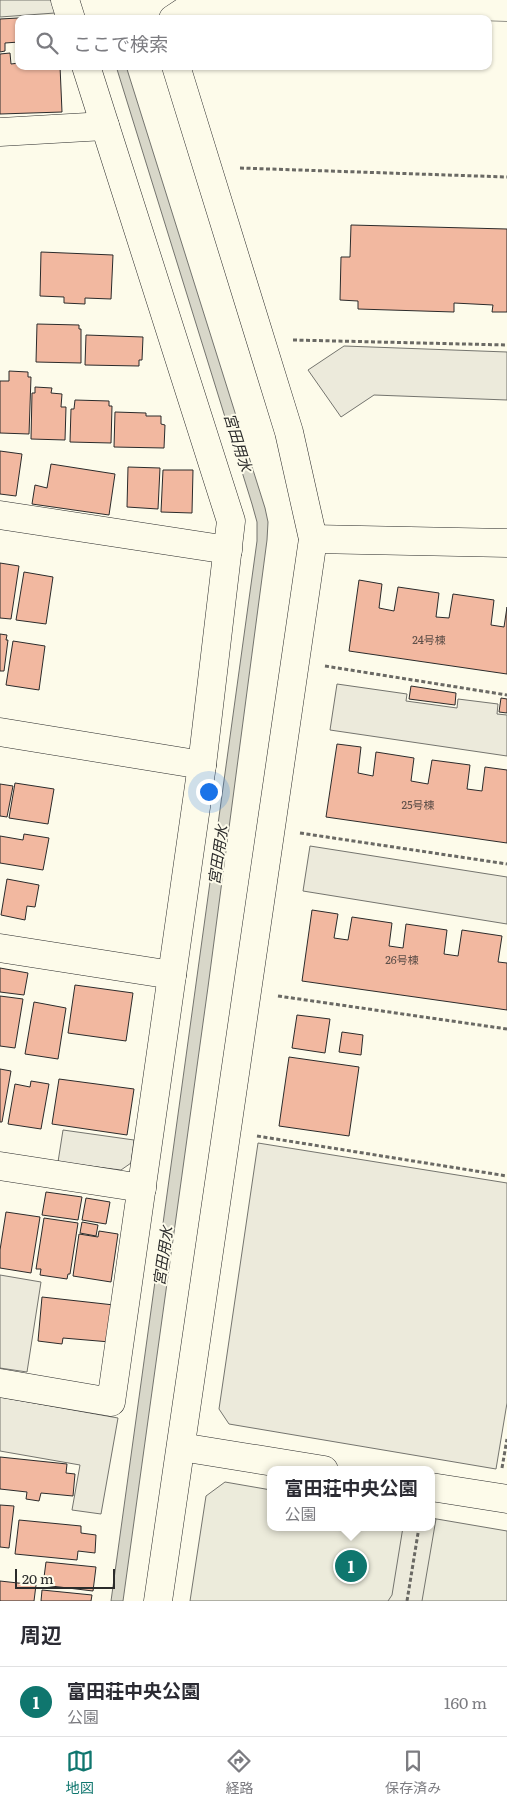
<!DOCTYPE html>
<html lang="ja">
<head>
<meta charset="utf-8">
<style>
	:root { --surface:#fff; --page:#f2f2f3; --text:#2b2b33; --muted:#7c7c81; --line:#e1e1e2; --accent:#0f766e }
	body { margin:0; font-family:Literata,"Noto Sans JP",serif; background:var(--page); color:var(--text) }
	.scale { position:absolute; left:15px; bottom:12px; width:100px; box-sizing:border-box; padding-left:5px; border:2px solid #2b2b2b; border-top:0; font-size:14px; line-height:18px; white-space:nowrap; color:#2b2b2b; -webkit-text-stroke:4px #fdfbea; paint-order:stroke }
	.you { position:absolute; left:208px; top:791px; width:18px; height:18px; margin:-12px; border:4px solid #fff; border-radius:50%; background:#1a73e8; box-shadow:0 0 0 8px #1a73e833 }
	.badge { display:grid; place-items:center; width:32px; height:32px; border-radius:50%; background:var(--accent); color:#fff; font-size:16px; font-weight:700 }
	.pin { position:absolute; translate:-50% -50%; border:2px solid #fff; box-shadow:0 1px 5px #0006 }
	.popup { position:absolute; left:267px; top:1466px; width:168px; height:65px; box-sizing:border-box; display:grid; place-content:center; border-radius:10px; background:var(--surface); filter:drop-shadow(0 1px 4px #0005); font-size:16px; white-space:nowrap; color:var(--muted) }
	.popup b { font-size:19px; color:var(--text) }
	.popup::after { content:''; position:absolute; left:50%; top:100%; margin-left:-10px; border:10px solid transparent; border-top-color:var(--surface) }
	.list { margin:0; padding:0; list-style:none }
	h2 { display:flex; justify-content:space-between; align-items:center; height:65px; margin:0; padding:0 20px; font-size:21px }
	h2 small { font-size:16px; font-weight:400; color:var(--muted) }
	.list li { display:grid; grid-template-columns:32px 1fr auto; gap:15px; align-items:center; box-sizing:border-box; height:70px; padding:0 20px; border-top:1px solid var(--line) }
	.list b { display:block; font-size:19px; white-space:nowrap }
	.list p { margin:0; font-size:16px; white-space:nowrap; color:var(--muted) }
	.list em { font-size:16px; font-style:normal; color:var(--muted) }
	.icon { flex:none; width:28px; height:28px; fill:none; stroke:currentColor; stroke-width:2; stroke-linecap:round; stroke-linejoin:round }
	.map { position:relative; flex:none; width:507px; height:1601px; overflow:hidden }
	.search { position:absolute; background:var(--surface); box-shadow:0 1px 4px #0004; left:15px; right:15px; top:15px; height:55px; display:flex; align-items:center; gap:12px; box-sizing:border-box; padding:0 18px; border-radius:10px; color:var(--muted); font-size:19px }
	.sheet { height:135px; background:var(--surface) }
	nav { display:flex; justify-content:space-around; align-items:center; box-sizing:border-box; height:70px; border-top:1px solid var(--line); background:var(--surface); font-size:14px; color:var(--muted) }
	nav a { display:grid; justify-items:center; gap:2px }
	nav .on { color:var(--accent) }
	.map>svg:first-child { display:block }
	.green { fill:#ecebdb; stroke:#74746e }
	.parking { fill:#eceadb; stroke:#74746e }
	.water { fill:#d8d7c9; stroke:#74746e }
	.building { fill:#f2b8a0; stroke:#2b2b2b }
	.lines { fill:none; stroke-linecap:round; stroke-linejoin:round }
	.minor-casing { stroke:#2b2b2b; stroke-width:29 }
	.path { stroke:#6a6964; stroke-width:3; stroke-dasharray:4 2.5; stroke-linecap:butt }
	.minor { stroke:#fdfbea; stroke-width:28 }
	.labels { text-anchor:middle; dominant-baseline:central; stroke-width:4; stroke-linejoin:round; paint-order:stroke }
	.number-label { font-size:11px; fill:#5d4e48 }
	.water-label { font-size:15px; font-style:italic; fill:#2b2b2b; stroke:#fdfbea }
</style>
</head>
<body>
<div class="map">
<svg width="507" height="1601" viewBox="0 0 507 1601">
	<rect width="100%" height="100%" fill="#fdfbea"/>
	<path class="green" d="M225,1482L271,1490V1527H431V1518L507,1531V1601H190L206,1496Z"/>
	<g class="parking">
		<path d="M0,0H51L55,13L0,17Z"/>
		<path d="M344,346L507,352V400L374,395L341,417L308,370Z"/>
		<path d="M337,684L407,694L406,701L457,708L458,699L498,704L497,714L507,715V756L330,730Z"/>
		<path d="M310,846L507,877V924L303,891Z"/>
		<path d="M63,1130L134,1140L131,1163L121,1170L58,1162Z"/>
		<path d="M258,1143L507,1183V1403L496,1469L229,1424L219,1409Z"/>
		<path d="M0,1275L41,1282L27,1372L0,1368Z"/>
		<path d="M0,1397L118,1418L101,1514L72,1510L80,1465L0,1451Z"/>
		<path d="M431,1518L436,1519L422,1601H388L392,1595L403,1527H431Z"/>
	</g>
	<path class="water" d="M116,66H126L265,508L268,522L267,540L208,987L123,1601H111L257,541V522L252,504Z"/>
	<g class="building">
		<path d="M55,16L56,19H19V42L5,43V51L0,52V19Z"/>
		<path d="M10,53L11,64L19,63V66H60L62,112L0,114V54Z"/>
		<path d="M351,225L507,229V312H492L493,305L454,303V312L358,309V301L340,300L341,257H350Z"/>
		<path d="M41,252L113,255L111,299L85,298V304L64,303V297L40,296Z"/>
		<path d="M37,324L79,325V329H81V363L36,362Z"/>
		<path d="M86,335L143,337L142,360H139V366L85,365Z"/>
		<path d="M9,371L28,372V377H31L29,434L0,433V381H9Z"/>
		<path d="M35,387L52,388L51,393L62,394L61,407H66L65,440L31,439L32,393H35Z"/>
		<path d="M75,400L109,401V406H112L111,443L70,442L71,409H74Z"/>
		<path d="M115,412L146,413V416H161V424L165,425L164,448L114,447Z"/>
		<path d="M0,451L22,454L16,496L0,494Z"/>
		<path d="M51,464L115,474L109,515L32,504L35,485L47,488Z"/>
		<path d="M128,467L160,468L158,509L127,507Z"/>
		<path d="M163,470H193L192,513L161,512Z"/>
		<path d="M0,563L19,566L11,619L0,618Z"/>
		<path d="M24,572L53,577L46,624L16,620Z"/>
		<path d="M359,580L382,584L379,608L394,611L398,587L439,593L436,617L449,618L453,594L494,600L491,625L504,627L507,607V674L349,651Z"/>
		<path d="M0,634L7,635L6,640H8L4,671H0Z"/>
		<path d="M13,641L45,646L39,690L6,685Z"/>
		<path d="M411,686L456,693L455,705L409,699Z"/>
		<path d="M501,698L507,699V713L499,712Z"/>
		<path d="M337,744L361,747L358,773L373,776L376,752L414,758L411,781L428,784L432,760L470,765L467,789L482,791L485,767L507,770V843L326,817Z"/>
		<path d="M15,783L54,789L48,824L9,818Z"/>
		<path d="M0,784L13,786L7,817L0,816Z"/>
		<path d="M24,834L49,838L43,870L0,863V836L23,840Z"/>
		<path d="M7,879L39,885L35,907L27,906L25,920L1,915Z"/>
		<path d="M312,910L338,914L334,938L348,940L352,917L392,923L389,946L403,948L406,924L447,930L444,954L458,956L462,930L502,936L498,962L507,963V1010L302,981Z"/>
		<path d="M0,968L28,973L24,995L0,992Z"/>
		<path d="M75,985L133,993L126,1041L68,1033Z"/>
		<path d="M0,996L23,999L15,1048L0,1046Z"/>
		<path d="M34,1002L66,1008L58,1059L25,1054Z"/>
		<path d="M297,1015L330,1019L325,1053L292,1048Z"/>
		<path d="M342,1032L363,1035L361,1055L339,1052Z"/>
		<path d="M289,1057L359,1067L349,1136L279,1126Z"/>
		<path d="M0,1069L11,1071L2,1122H0Z"/>
		<path d="M59,1079L134,1089L127,1135L52,1124Z"/>
		<path d="M31,1081L49,1084L41,1129L8,1124L15,1084L30,1087Z"/>
		<path d="M46,1192L82,1197L78,1220L42,1215Z"/>
		<path d="M86,1198L110,1202L106,1224L82,1220Z"/>
		<path d="M6,1212L40,1217L31,1273L0,1268V1250Z"/>
		<path d="M44,1218L78,1223L70,1274H68L67,1279L40,1275L41,1269H36Z"/>
		<path d="M82,1222L98,1225L96,1236L80,1233Z"/>
		<path d="M99,1231L118,1234L111,1282L73,1276L79,1234L98,1237Z"/>
		<path d="M42,1297L114,1305L110,1342L63,1338L62,1344L38,1341Z"/>
		<path d="M0,1457L67,1464L66,1473L75,1474L73,1496L41,1493L39,1501L26,1499L27,1492L0,1489Z"/>
		<path d="M0,1505L14,1506L9,1548L0,1547Z"/>
		<path d="M19,1520L81,1526V1533L96,1535L95,1553L78,1551L77,1560L15,1554Z"/>
		<path d="M46,1562L96,1567L93,1591L43,1585Z"/>
		<path d="M0,1581L36,1585L34,1601H0Z"/>
		<path d="M42,1590L92,1595L91,1601H41Z"/>
	</g>
	<g class="lines">
		<g class="minor-casing">
			<g id="minor">
				<path d="M65,0L71,19"/>
				<path d="M173,19L200,1L507,7"/>
				<path d="M0,132L105,126"/>
				<path d="M0,515L228,550"/>
				<path d="M313,539L507,543"/>
				<path d="M0,732L202,765"/>
				<path d="M0,948L172,975"/>
				<path d="M0,1166L142,1188"/>
				<path d="M0,1383L111,1402L202,765L231,521L86,66"/>
				<path d="M181,1447L324,1470"/>
				<path d="M431,1487L507,1499"/>
				<path d="M158,1601L313,539L289,432L176,66"/>
			</g>
		</g>
		<g class="path">
			<path d="M240,168L507,177"/>
			<path d="M293,340L507,345"/>
			<path d="M325,666L507,695"/>
			<path d="M300,833L507,864"/>
			<path d="M278,996L507,1029"/>
			<path d="M257,1136L507,1176"/>
			<path d="M502,1468L507,1439"/>
			<path d="M407,1601L419,1527"/>
		</g>
		<use href="#minor" class="minor"/>
	</g>
	<g class="labels">
		<g class="number-label">
			<text x="429" y="639">24号棟</text>
			<text x="418" y="804">25号棟</text>
			<text x="402" y="959">26号棟</text>
		</g>
		<g class="water-label">
			<text transform="translate(239 442) rotate(73)">宮田用水</text>
			<text transform="translate(217 855) rotate(-82)">宮田用水</text>
			<text transform="translate(162 1256) rotate(-82)">宮田用水</text>
		</g>
	</g>
</svg>
<div class="scale">20 m</div>
<div class="you"></div>
<div class="pin badge" style="left:351px;top:1566px">1</div>
<div class="popup"><b>富田荘中央公園</b>公園</div>
<div class="search"><svg class="icon" aria-label="search" viewBox="0 0 24 24"><circle cx="10" cy="10" r="6"/><path d="M15 15l6 6"/></svg>ここで検索</div>
</div>
<section class="sheet">
<h2>周辺<small></small></h2>
<ul class="list">
<li><span class="badge">1</span><div><b>富田荘中央公園</b><p>公園</p></div><em>160 m</em></li>
</ul>
</section>
<nav>
<a class="on"><svg class="icon" aria-label="map" viewBox="0 0 24 24"><path d="M3 6l6-2 6 2 6-2v14l-6 2-6-2-6 2zM9 4v14M15 6v14"/></svg>地図</a>
<a><svg class="icon" aria-label="directions" viewBox="0 0 24 24"><path d="M12 3l9 9-9 9-9-9zM9 14v-3h6M13 9l2 2-2 2"/></svg>経路</a>
<a><svg class="icon" aria-label="saved" viewBox="0 0 24 24"><path d="M7 4h10v16l-5-4-5 4z"/></svg>保存済み</a>
</nav>
</body>
</html>
